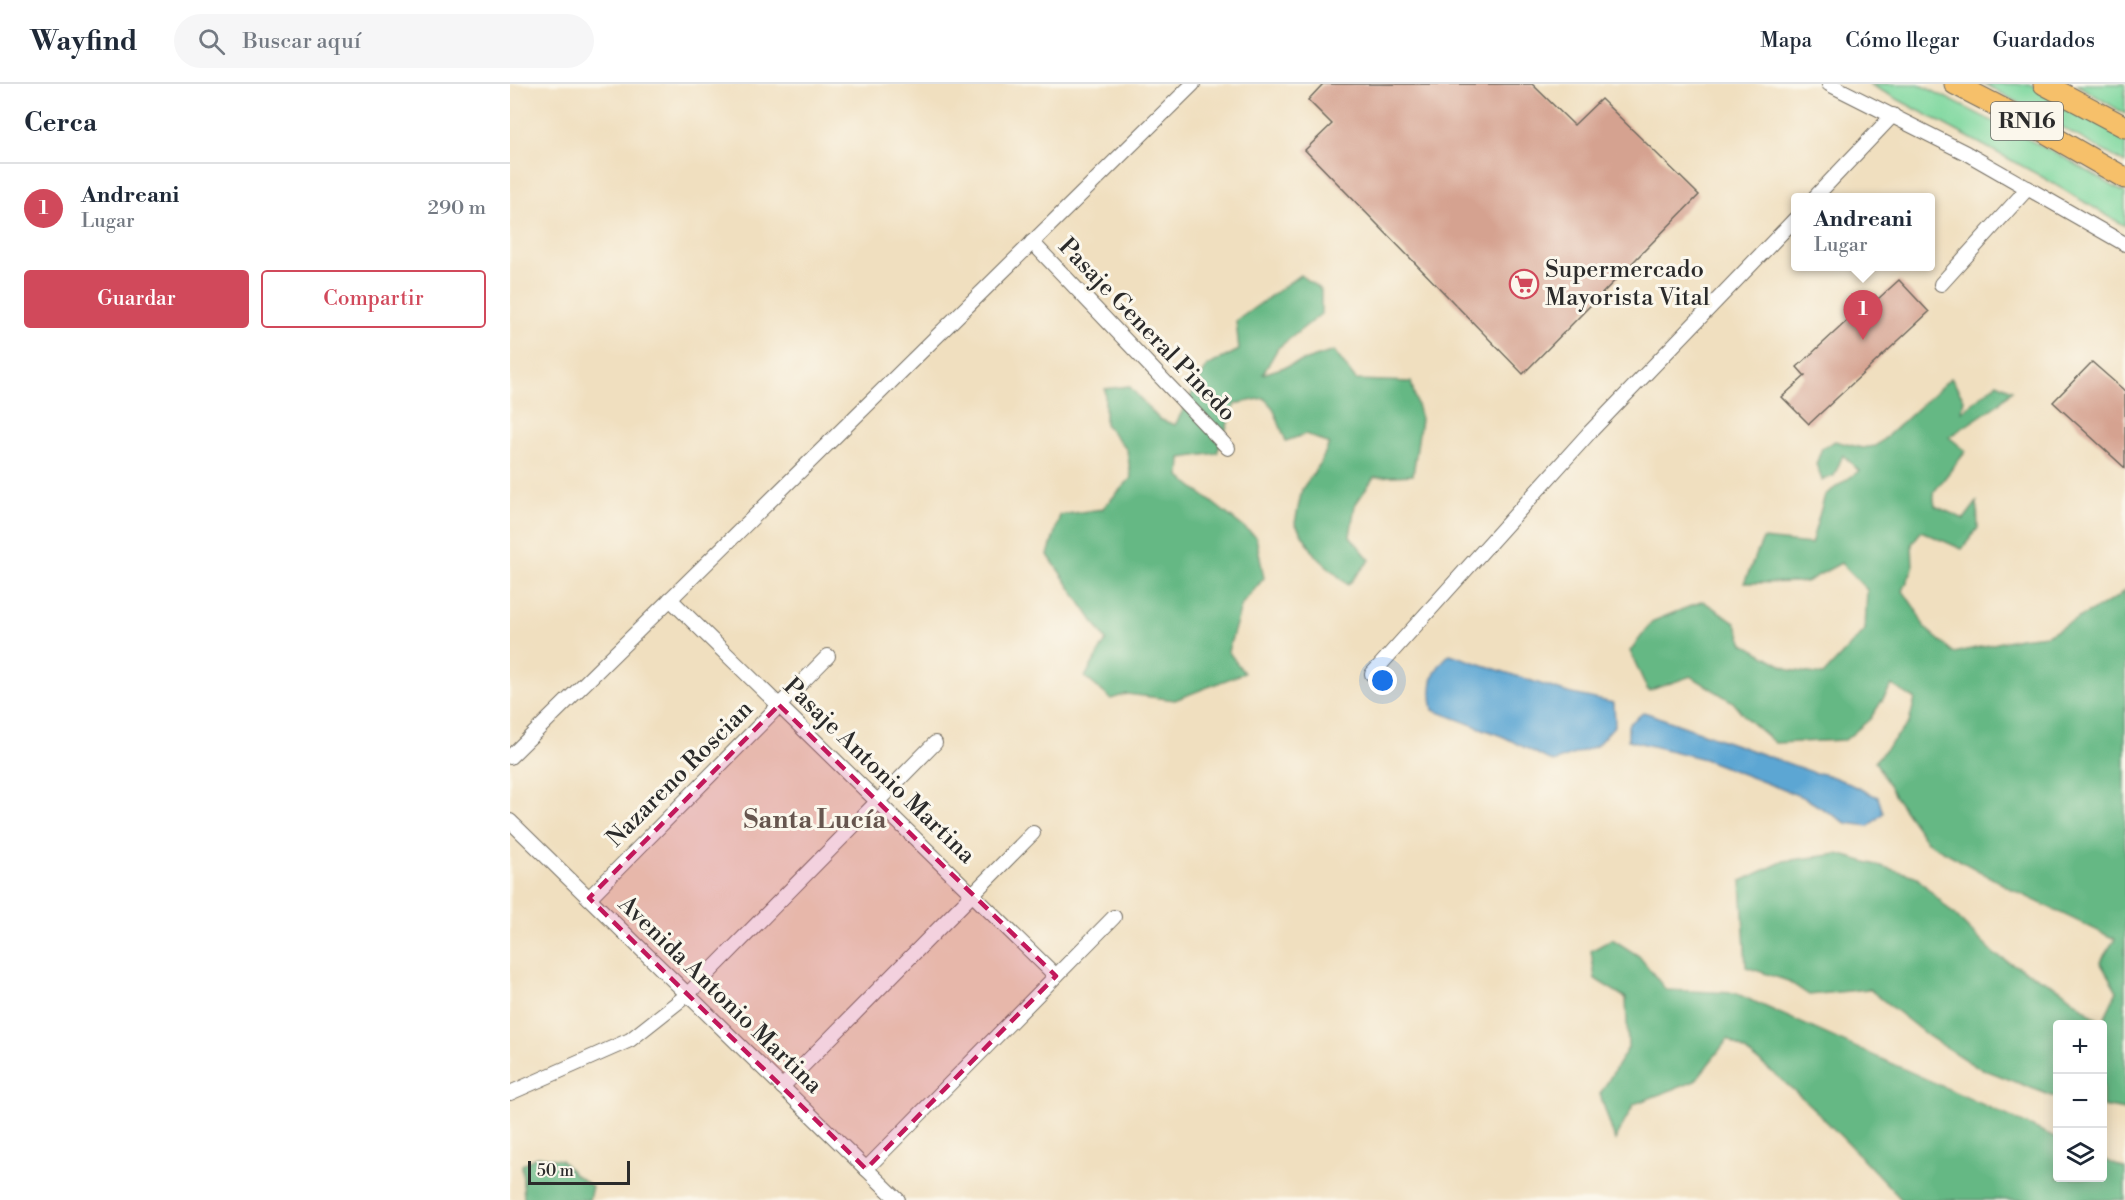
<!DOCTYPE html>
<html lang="es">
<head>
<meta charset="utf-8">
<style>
	:root { --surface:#fff; --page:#f6f6f7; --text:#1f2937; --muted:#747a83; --line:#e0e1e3; --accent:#d1495b }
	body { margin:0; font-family:"Libre Bodoni",serif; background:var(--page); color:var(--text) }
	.controls { position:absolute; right:18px; bottom:18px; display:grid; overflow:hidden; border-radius:6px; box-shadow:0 3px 15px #0003 }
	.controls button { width:54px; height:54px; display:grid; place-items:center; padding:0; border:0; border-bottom:2px solid var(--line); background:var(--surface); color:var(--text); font:30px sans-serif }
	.scale { position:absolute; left:18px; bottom:15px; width:102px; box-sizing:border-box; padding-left:6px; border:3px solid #2b2b2b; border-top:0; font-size:16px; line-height:21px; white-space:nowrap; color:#2b2b2b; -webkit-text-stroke:4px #fbf7ec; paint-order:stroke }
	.you { position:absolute; left:873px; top:597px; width:21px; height:21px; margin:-15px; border:4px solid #fff; border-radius:50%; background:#1a73e8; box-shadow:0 0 0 9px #1a73e833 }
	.badge { display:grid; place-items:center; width:39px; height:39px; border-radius:50%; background:var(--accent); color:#fff; font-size:20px; font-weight:700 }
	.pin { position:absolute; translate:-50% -50px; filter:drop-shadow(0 2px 3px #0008) }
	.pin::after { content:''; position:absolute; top:32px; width:21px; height:18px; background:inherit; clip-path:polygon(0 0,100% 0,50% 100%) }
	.popup { position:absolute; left:1281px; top:109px; width:144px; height:78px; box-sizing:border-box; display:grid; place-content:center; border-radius:6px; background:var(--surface); filter:drop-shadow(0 2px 4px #0005); font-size:20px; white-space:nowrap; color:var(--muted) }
	.popup b { font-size:22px; color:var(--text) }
	.popup::after { content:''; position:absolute; left:50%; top:100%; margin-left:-12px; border:12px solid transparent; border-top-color:var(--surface) }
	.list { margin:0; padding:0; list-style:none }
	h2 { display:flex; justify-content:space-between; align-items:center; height:78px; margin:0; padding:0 24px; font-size:26px }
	h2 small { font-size:20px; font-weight:400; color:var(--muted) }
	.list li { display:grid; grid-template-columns:39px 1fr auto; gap:18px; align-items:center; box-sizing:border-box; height:90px; padding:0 24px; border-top:2px solid var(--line) }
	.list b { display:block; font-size:22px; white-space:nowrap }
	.list p { margin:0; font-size:20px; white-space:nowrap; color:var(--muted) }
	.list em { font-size:20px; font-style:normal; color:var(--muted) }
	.actions { display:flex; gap:12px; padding:18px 24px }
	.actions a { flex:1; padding:14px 0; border:2px solid var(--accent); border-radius:6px; text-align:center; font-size:21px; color:var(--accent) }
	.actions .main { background:var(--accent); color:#fff }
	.icon { flex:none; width:33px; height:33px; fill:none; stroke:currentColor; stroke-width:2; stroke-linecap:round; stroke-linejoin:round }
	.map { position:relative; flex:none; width:1615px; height:1116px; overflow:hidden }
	header { display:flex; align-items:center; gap:36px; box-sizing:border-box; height:84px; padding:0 30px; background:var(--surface); border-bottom:2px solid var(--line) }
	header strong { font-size:28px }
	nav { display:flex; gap:33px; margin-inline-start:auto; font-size:21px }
	.search { width:420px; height:54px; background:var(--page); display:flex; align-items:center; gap:15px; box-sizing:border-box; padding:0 21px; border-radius:33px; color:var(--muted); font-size:22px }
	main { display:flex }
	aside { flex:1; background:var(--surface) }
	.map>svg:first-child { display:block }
	.green { fill:#7cd79d; stroke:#548164; stroke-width:1.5 }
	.forest { fill:#65b884; stroke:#487258; stroke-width:1.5 }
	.water { fill:#5ba6d3; stroke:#43687f; stroke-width:1.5 }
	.building { fill:#d5a290 }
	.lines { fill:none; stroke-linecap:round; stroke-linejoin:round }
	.minor-casing { stroke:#706a5f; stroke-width:16 }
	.highway-casing { stroke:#706a5f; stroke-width:23 }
	.minor { stroke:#fff; stroke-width:14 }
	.highway { stroke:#f6c06b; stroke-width:21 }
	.marked { fill:#c2185b; fill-opacity:0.2; stroke:#c2185b; stroke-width:4.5; stroke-dasharray:12 8; stroke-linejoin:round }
	.labels { text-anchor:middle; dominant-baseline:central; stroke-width:6; stroke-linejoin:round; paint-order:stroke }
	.shield { fill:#fbf7ec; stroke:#696865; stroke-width:1.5 }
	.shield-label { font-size:22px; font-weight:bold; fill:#2b2b2b }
	.poi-label { font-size:24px; fill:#2b2b2b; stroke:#fbf7ec; text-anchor:start }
	.street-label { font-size:24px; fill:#2b2b2b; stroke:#fbf7ec }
	.neighbourhood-label { font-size:26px; font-weight:bold; fill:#66554e; stroke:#fbf7ec }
</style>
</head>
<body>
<header>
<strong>Wayfind</strong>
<div class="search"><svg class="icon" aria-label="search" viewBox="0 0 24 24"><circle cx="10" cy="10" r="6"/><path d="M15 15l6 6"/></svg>Buscar aquí</div>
<nav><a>Mapa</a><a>Cómo llegar</a><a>Guardados</a></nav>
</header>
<main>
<aside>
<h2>Cerca<small></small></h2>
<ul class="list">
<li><span class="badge">1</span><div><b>Andreani</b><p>Lugar</p></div><em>290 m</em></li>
</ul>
<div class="actions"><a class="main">Guardar</a><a>Compartir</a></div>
</aside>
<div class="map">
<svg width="1615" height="1116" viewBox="0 0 1615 1116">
	<rect width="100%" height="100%" fill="#fbf7ec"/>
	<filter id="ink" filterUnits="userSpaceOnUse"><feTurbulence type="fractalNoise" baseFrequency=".0167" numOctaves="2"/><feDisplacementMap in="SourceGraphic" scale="12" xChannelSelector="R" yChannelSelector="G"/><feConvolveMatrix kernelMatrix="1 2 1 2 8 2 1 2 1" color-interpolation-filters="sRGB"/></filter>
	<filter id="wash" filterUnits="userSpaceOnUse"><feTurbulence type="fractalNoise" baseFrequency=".008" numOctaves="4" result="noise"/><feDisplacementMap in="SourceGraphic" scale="24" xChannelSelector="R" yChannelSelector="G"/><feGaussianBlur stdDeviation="1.35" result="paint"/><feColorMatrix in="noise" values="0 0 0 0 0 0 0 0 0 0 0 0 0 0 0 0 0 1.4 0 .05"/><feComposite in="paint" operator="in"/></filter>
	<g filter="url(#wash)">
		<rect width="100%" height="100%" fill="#f0dfbf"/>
		<g class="green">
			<path d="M1359,0H1409L1557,75L1615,109V142L1527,90Z"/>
			<path d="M1475,0H1520L1615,52V79Z"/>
			<path d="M1566,0H1615V30Z"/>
		</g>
		<g class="forest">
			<path d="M790,191L811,206V230L768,264L753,290L824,267L846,296L901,298L911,335L903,391L864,393L845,421L840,452L860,476L838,501L805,471L785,439L792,405L810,380L819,360L796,350L776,357L763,324L754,314L725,320L707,369L671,374L670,393L746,453L754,494L732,520L718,567L734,589L665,616L617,610L601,615L575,593L596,556L538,471L550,431L592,425L621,394L617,366L595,340V305L619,302L649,335L665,341L697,282L729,266L726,237Z"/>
			<path d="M1441,294L1454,315L1452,328L1487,299L1502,306L1487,321L1439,353L1456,367L1423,409L1425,422L1454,435L1467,418L1468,444L1452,465L1411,447L1402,460L1403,484L1393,507L1406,526L1415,544L1444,569L1509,554L1537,551L1608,513L1615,506V1026L1593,1022L1592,940H1548L1547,1014L1465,982L1418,952L1359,905L1299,911L1278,897L1236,883L1231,797L1274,777L1328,770L1405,792L1485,871L1550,905L1592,939L1607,907L1590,878L1605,855L1505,807L1417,758L1386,714L1365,677L1399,639L1405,615L1382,601L1360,635L1335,656L1265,659L1236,634L1223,618L1181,592L1138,607L1120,567L1143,537L1193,517L1225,538L1234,560L1280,586L1313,591L1355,546L1357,506L1331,479L1296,498L1234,499L1253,455L1301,460L1315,411L1349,387L1333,371L1324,392L1312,396L1306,380L1312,364L1325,357L1352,364L1366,362Z"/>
			<path d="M1102,855L1129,872L1156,906L1225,909L1547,1054L1548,1094H1592L1593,1075L1615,1085V1116H1392C1337,1059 1285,999 1218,955L1185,997L1124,1020L1105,1056L1090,1010L1118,964L1116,914L1085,895L1081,867Z"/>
			<path d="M28,1072L51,1076L64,1090L82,1102L79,1116H14L12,1081Z"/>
		</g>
		<g class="water">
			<path d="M940,570L1058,609L1104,619L1105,641L1086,662L1043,678L994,653L923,626C918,603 921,586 940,570Z"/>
			<path d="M1134,628L1305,689C1322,689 1350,706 1368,713L1373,729L1359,742L1336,739L1295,714L1194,675L1118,656V641Z"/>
		</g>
		<g id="blocks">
			<g class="building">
				<path d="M813,0H1022L1064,41L1091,15L1189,111L1013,290L795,66L822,40L798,16Z"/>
				<path d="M1389,196L1419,228L1299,340L1272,313L1295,292L1287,283L1365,211L1368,215Z"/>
				<path d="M1582,278L1615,307V384L1543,318Z"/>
			</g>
		</g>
	</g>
	<g filter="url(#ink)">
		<use href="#blocks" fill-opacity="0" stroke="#706a5f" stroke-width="1.5"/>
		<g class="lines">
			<g class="minor-casing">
				<g id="minor">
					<path d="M1319,0L1456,69L1615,160"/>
					<path d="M1305,113L1383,31"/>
					<path d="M522,158L718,364"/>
					<path d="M1431,200L1518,104"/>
					<path d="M160,515L546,892"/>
					<path d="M862,590L1080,348L1286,134"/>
					<path d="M0,673L683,0"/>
					<path d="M0,737L388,1116"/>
					<path d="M79,814L318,572"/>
					<path d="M272,1003L523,749"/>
					<path d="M0,1009L120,956L177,911L425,659"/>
					<path d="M356,1085L604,833"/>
				</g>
			</g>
			<g class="highway-casing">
				<g id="highway">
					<path d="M1445,0L1505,31L1615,94"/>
					<path d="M1534,0L1615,43"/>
				</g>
			</g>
			<use href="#minor" class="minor"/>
			<use href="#highway" class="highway"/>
		</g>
	</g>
	<path class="marked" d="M269,621L546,892L356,1085L79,814Z"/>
	<defs>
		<g id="supermarket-ring" transform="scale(1.5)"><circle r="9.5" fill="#fbf7ec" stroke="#d1495b" stroke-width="1.5"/><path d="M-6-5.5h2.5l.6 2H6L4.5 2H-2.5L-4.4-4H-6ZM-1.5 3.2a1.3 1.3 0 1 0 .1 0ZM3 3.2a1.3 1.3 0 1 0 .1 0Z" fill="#d1495b"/></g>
	</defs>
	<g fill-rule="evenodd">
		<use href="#supermarket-ring" x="1014" y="200"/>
	</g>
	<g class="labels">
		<rect class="shield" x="1481" y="18" width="72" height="38" rx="4.5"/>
		<g class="shield-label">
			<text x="1517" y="37">RN16</text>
		</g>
		<g class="poi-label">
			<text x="1035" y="186">Supermercado<tspan x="1035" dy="28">Mayorista Vital</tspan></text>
		</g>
		<g class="street-label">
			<text transform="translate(637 246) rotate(46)">Pasaje General Pinedo</text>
			<text transform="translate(369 687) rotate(44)">Pasaje Antonio Martina</text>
			<text transform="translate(170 690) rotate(-45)">Nazareno Roscian</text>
			<text transform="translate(210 911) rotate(44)">Avenida Antonio Martina</text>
		</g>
		<g class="neighbourhood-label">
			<text x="305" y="736">Santa Lucía</text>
		</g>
	</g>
</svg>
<div class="controls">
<button>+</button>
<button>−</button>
<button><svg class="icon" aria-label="layers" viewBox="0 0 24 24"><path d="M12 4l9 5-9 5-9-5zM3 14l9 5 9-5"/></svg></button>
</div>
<div class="scale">50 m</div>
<div class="you"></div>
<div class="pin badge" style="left:1353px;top:256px">1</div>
<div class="popup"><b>Andreani</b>Lugar</div>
</div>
</main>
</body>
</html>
